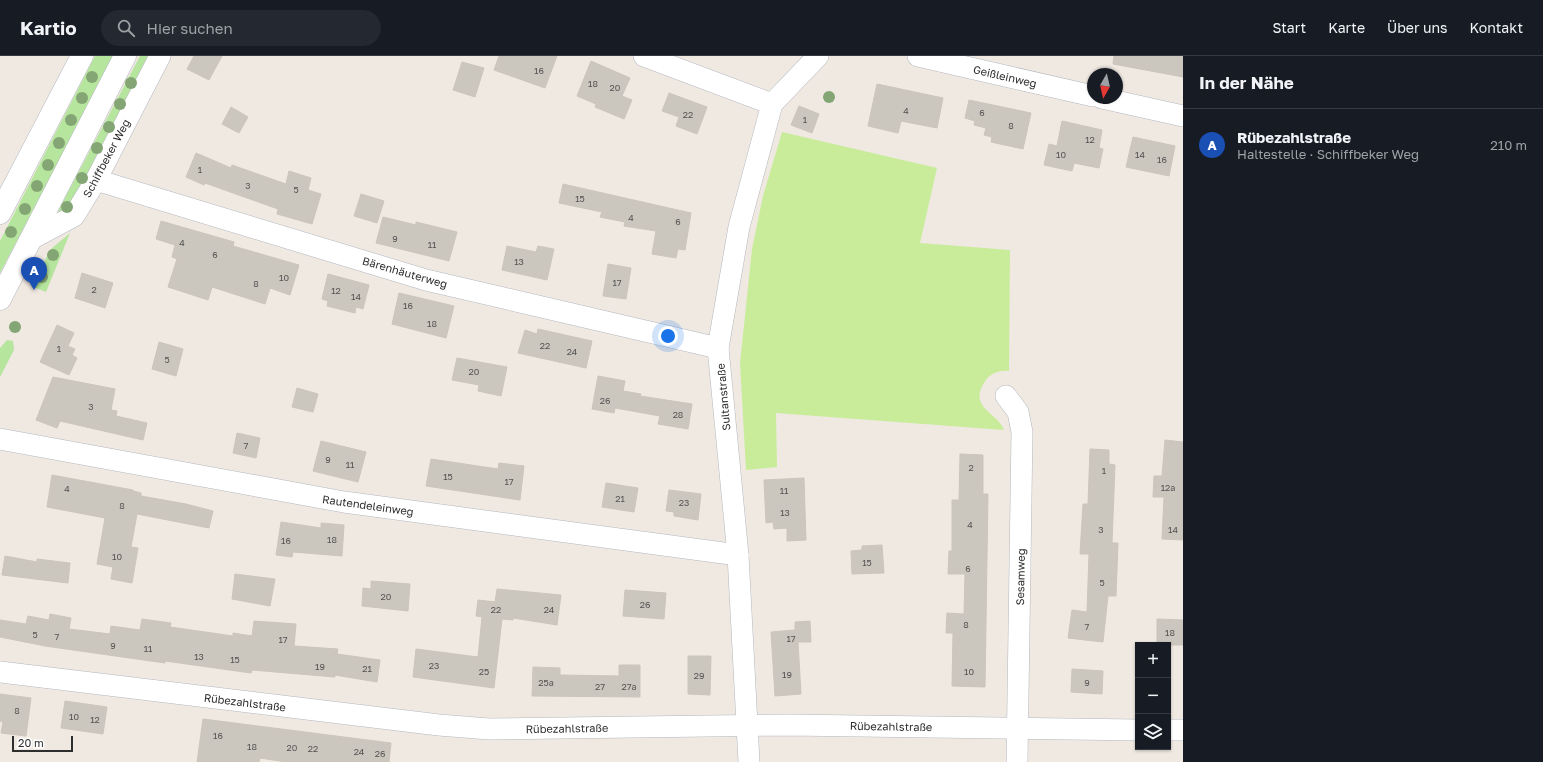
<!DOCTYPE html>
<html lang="de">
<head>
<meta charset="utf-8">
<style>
	:root { --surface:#171b24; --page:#242831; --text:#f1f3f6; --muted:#9ea1a6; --line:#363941; --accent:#4264fb }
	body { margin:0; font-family:"Golos Text",sans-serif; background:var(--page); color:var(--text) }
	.controls { position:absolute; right:12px; bottom:12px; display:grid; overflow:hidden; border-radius:0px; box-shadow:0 1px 3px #0004 }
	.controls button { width:36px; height:36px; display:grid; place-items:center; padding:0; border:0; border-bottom:1px solid var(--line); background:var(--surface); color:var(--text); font:20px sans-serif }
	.compass { position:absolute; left:1087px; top:12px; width:36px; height:36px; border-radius:50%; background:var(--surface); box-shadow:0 1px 3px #0004; rotate:188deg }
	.scale { position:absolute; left:12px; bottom:10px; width:61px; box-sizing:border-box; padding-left:4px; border:2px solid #2e2e2e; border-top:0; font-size:11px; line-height:14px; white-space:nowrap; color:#2e2e2e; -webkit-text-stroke:3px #fff; paint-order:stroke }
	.you { position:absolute; left:668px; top:280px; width:14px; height:14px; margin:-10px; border:3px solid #fff; border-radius:50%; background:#1a73e8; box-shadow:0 0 0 6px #1a73e833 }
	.badge { display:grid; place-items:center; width:26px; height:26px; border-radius:50%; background:var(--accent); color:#fff; font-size:13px; font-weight:700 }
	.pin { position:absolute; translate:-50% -33px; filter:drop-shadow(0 1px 2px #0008) }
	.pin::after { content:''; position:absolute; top:21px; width:14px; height:12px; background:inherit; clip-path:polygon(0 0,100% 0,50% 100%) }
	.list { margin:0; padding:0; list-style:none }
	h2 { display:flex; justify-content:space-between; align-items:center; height:52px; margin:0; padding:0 16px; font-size:17px }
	h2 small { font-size:13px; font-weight:400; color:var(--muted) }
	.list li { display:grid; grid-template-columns:26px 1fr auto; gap:12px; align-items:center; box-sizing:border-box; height:72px; padding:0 16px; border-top:1px solid var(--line) }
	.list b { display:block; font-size:15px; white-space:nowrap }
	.list p { margin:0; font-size:13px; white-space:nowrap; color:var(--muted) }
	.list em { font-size:13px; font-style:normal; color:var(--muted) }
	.icon { flex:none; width:22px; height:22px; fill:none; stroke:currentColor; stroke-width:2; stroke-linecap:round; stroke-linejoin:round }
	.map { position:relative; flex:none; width:1183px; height:706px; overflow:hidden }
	header { display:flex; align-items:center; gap:24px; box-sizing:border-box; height:56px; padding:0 20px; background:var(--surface); border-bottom:1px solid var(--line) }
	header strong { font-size:19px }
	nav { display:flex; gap:22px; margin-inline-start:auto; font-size:14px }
	.search { width:280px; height:36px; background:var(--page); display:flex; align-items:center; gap:10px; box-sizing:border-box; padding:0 14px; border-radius:22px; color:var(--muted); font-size:15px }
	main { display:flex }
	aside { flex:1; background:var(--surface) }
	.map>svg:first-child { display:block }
	.green { fill:#b6e59e }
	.pitch { fill:#c9ec9a }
	.building { fill:#cbc7bf; stroke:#cbc5ba }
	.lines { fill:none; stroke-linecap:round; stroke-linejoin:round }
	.minor-casing { stroke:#b4b7c1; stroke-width:22 }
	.secondary-casing { stroke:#b4b7c1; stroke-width:23 }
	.minor { stroke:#fff; stroke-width:21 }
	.secondary { stroke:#fff; stroke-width:22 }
	.tree { fill:#84a574 }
	.labels { text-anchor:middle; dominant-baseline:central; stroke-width:3; stroke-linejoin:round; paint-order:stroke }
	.number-label { font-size:9px; fill:#555452 }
	.street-label { font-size:11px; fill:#2e2e2e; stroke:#fff }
</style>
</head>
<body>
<header>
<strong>Kartio</strong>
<div class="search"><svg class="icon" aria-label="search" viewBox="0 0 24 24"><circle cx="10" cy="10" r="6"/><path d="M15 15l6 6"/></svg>Hier suchen</div>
<nav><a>Start</a><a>Karte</a><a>Über uns</a><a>Kontakt</a></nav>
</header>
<main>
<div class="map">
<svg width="1183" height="706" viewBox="0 0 1183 706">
	<rect width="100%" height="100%" fill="#efe9e1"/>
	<g class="green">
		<path d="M95,0H114L0,217V185Z"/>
		<path d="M140,0H149L66,159L58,155Z"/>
		<path d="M70,177L46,236L31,230L51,193Z"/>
		<path d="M7,284L13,285L14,294L0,321V292Z"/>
	</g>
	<path class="pitch" d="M782,76L937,112L920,187L1010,194L1009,315C1000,314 991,317 986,324C966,351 998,357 1004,374L776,357L777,411L746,414L740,307L752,193L763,140Z"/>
	<g class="building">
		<path d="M194,0H222L209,24L187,13Z"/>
		<path d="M499,0H557L545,32L494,14Z"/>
		<path d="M1114,0H1183V21L1113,8Z"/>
		<path d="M591,5L630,22L622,40L632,44L624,63L595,51L596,48L577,40Z"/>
		<path d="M462,6L484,12L475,41L453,34Z"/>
		<path d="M877,28L943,42L937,72L901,65L898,77L868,70Z"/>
		<path d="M669,37L707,51L697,78L676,70L679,61L662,55Z"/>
		<path d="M969,44L1031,57L1023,93L991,86L992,81L984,79L986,72L974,69L975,65L965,62Z"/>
		<path d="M799,50L819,58L812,77L791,69Z"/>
		<path d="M231,51L248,61L239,77L222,68Z"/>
		<path d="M1062,65L1102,74L1099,92L1103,93L1099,112L1074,107L1072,115L1044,109L1049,88L1057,90Z"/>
		<path d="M1133,81L1175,90L1169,120L1126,111Z"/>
		<path d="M196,97L231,112L232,109L286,128L289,115L311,122L308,134L321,138L312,168L277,158L278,153L205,127L204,129L186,121Z"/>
		<path d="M563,128L691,157L685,194L678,193L676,202L652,198L656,175L624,170L625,166L600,161L602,156L559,147Z"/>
		<path d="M361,138L384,145L377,167L354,160Z"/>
		<path d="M383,161L416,169V166L457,176L449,205L376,187Z"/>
		<path d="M161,165L234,186L233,190L299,209L290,239L270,232L265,248L212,231L208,244L168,231L177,203L172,201L175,189L156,183Z"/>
		<path d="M507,190L536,196L538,190L554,193L547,224L502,214Z"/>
		<path d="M608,208L631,212L626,243L603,240Z"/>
		<path d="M82,217L113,227L105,252L75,242Z"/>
		<path d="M328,218L369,229L363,253L356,251L355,257L327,250L328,245L322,243Z"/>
		<path d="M399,237L454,250L446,282L392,268Z"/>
		<path d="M57,269L74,277L68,290L75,293L72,299L77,302L69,319L40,306Z"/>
		<path d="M538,273L592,285L586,312L518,297L525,274L537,278Z"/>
		<path d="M159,286L183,293L176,320L152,313Z"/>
		<path d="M457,302L507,311L501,340L478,335L479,329L452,324Z"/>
		<path d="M598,320L625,325L623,335L641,338L640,340L692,348L688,373L658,368L660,360L615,352L614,357L592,353Z"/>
		<path d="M53,321L115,333L111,354L117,355L116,360L147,367L143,384L60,365L57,372L36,364Z"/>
		<path d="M297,332L318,338L313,356L292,351Z"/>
		<path d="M237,377L260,382L256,402L233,397Z"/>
		<path d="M1165,384L1183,386V484L1162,483L1164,441H1153L1154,420H1162Z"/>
		<path d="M321,385L366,396L358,426L313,415Z"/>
		<path d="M1090,393L1109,394V408L1115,409L1112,487H1118L1116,540H1108L1103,586L1068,582L1072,554L1087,556L1089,498H1080L1083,448H1088Z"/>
		<path d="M960,398L983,399V438H988L985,631L952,630L953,577H946L947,557L964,558L965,518H948L949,495H952V444H959Z"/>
		<path d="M431,403L498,413L499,407L524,410L520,444L426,430Z"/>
		<path d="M52,419L133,434V435L141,437V440L186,448L213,455L209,472L137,458L131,491L138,492L132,527L111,523L113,511L97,508L105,462L47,451Z"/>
		<path d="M804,422L806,484L787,485V472L774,473L773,466L766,467L764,424Z"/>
		<path d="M606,427L638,432L634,456L602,451Z"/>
		<path d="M669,434L701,438L698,464L674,460V456L666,455Z"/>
		<path d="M281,466L321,472V467L344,469L342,500L293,496L292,501L276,499Z"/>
		<path d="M882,489L884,517L852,518L851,495L862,494V490Z"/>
		<path d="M5,500L37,506V503L70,507L68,527L2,519Z"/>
		<path d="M235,518L275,523L270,550L232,543Z"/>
		<path d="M371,525L410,528L408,555L362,550L363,532L371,533Z"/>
		<path d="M497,533L561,539L557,569L513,562V564L502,563L494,632L413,621L416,593L478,601L482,561L476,560L478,544L495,546Z"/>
		<path d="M625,534L666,537L664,563L623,560Z"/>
		<path d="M50,558L71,562L69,573L110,578L111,570L140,574L142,563L171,567L170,571L233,580V577L252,580L254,565L296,568L294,590L338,593L337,598L380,604L377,626L335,619V621L252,614L251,617L165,605V607L45,590L0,581V564L26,568L28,560L49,564Z"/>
		<path d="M1157,563L1183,564V589H1157Z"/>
		<path d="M810,565L811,586H798L801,638L775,640L771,576L795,574V566Z"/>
		<path d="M688,600H711L710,639L688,638Z"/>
		<path d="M619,609H640V641L532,640L533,611L560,612V619L619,620Z"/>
		<path d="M1072,613L1103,615L1102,638L1071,636Z"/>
		<path d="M0,638L31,642L26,680L1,677L3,666L0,665Z"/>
		<path d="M65,645L107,651L103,678L61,672Z"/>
		<path d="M203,663L391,687L389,706H286L260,702L259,706H197Z"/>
	</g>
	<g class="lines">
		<g class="minor-casing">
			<g id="minor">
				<path d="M644,0L772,48"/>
				<path d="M918,0L1093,40"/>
				<path d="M1102,42L1183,60"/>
				<path d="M96,124L426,224L718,292"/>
				<path d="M31,183L74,160L96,124L160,0"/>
				<path d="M1006,340L1018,356L1022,376L1017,706"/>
				<path d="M0,383L344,446L738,499"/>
				<path d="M0,616L439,669L489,673L789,669L1138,674"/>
				<path d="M1168,674H1183"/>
				<path d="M749,706L738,499L718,292L739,171L772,48L818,0"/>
			</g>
		</g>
		<g class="secondary-casing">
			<g id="secondary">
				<path d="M0,157L82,0"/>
				<path d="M0,243L125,0"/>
			</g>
		</g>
		<use href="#minor" class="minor"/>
		<use href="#secondary" class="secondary"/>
	</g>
	<g class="tree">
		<circle cx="92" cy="21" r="6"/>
		<circle cx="131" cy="27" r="6"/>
		<circle cx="829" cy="41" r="6"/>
		<circle cx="82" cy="42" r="6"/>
		<circle cx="120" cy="48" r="6"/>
		<circle cx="71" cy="64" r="6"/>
		<circle cx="109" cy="71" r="6"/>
		<circle cx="59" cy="87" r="6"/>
		<circle cx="97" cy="92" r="6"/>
		<circle cx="48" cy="109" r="6"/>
		<circle cx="82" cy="122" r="6"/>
		<circle cx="37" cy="130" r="6"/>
		<circle cx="67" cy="151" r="6"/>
		<circle cx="25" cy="153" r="6"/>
		<circle cx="11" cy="176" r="6"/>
		<circle cx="53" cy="199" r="6"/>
		<circle cx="42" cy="221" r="6"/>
		<circle cx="15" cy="271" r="6"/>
	</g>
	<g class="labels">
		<g class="number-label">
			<text x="539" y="14">16</text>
			<text x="593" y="27">18</text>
			<text x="615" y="31">20</text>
			<text x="906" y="54">4</text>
			<text x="982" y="56">6</text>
			<text x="688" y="58">22</text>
			<text x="805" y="63">1</text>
			<text x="1011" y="69">8</text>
			<text x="1090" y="83">12</text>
			<text x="1061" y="98">10</text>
			<text x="1140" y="98">14</text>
			<text x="1162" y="103">16</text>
			<text x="200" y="113">1</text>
			<text x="248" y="129">3</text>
			<text x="296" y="133">5</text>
			<text x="580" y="142">15</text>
			<text x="631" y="161">4</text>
			<text x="678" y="165">6</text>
			<text x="395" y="182">9</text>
			<text x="182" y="186">4</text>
			<text x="432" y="188">11</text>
			<text x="215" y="198">6</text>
			<text x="519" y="205">13</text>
			<text x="284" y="221">10</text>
			<text x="617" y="226">17</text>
			<text x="256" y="227">8</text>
			<text x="94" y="233">2</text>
			<text x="336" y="234">12</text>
			<text x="356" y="240">14</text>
			<text x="408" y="249">16</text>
			<text x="432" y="267">18</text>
			<text x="545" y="289">22</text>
			<text x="59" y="292">1</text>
			<text x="572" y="295">24</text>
			<text x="167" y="303">5</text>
			<text x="474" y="315">20</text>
			<text x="605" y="344">26</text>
			<text x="91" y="350">3</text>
			<text x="678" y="358">28</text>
			<text x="246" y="389">7</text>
			<text x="328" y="403">9</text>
			<text x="350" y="408">11</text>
			<text x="971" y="411">2</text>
			<text x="1104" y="414">1</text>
			<text x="448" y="420">15</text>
			<text x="509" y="425">17</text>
			<text x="1168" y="431">12a</text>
			<text x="67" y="432">4</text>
			<text x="784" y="434">11</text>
			<text x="620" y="442">21</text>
			<text x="684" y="446">23</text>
			<text x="122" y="449">8</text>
			<text x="785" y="456">13</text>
			<text x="970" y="468">4</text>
			<text x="1101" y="473">3</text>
			<text x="1173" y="473">14</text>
			<text x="332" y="483">18</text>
			<text x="286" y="484">16</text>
			<text x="117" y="500">10</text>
			<text x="867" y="506">15</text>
			<text x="968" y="512">6</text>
			<text x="1102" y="526">5</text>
			<text x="386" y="540">20</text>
			<text x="645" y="548">26</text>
			<text x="496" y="553">22</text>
			<text x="549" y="553">24</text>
			<text x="966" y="568">8</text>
			<text x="1087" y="570">7</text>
			<text x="1170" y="576">18</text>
			<text x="35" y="578">5</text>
			<text x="57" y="580">7</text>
			<text x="791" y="582">17</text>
			<text x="283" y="583">17</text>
			<text x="113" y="589">9</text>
			<text x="148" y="592">11</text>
			<text x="199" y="600">13</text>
			<text x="235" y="603">15</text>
			<text x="434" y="609">23</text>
			<text x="320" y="610">19</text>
			<text x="367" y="612">21</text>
			<text x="484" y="615">25</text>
			<text x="969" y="615">10</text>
			<text x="787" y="618">19</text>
			<text x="699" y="619">29</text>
			<text x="546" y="626">25a</text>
			<text x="1087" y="626">9</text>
			<text x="600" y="630">27</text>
			<text x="629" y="630">27a</text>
			<text x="17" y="654">8</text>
			<text x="74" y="660">10</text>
			<text x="95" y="663">12</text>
			<text x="218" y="679">16</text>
			<text x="252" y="690">18</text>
			<text x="292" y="691">20</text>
			<text x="313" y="692">22</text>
			<text x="359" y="695">24</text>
			<text x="380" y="697">26</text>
		</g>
		<g class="street-label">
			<text transform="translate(1005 20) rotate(13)">Geißleinweg</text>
			<text transform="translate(106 102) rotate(-62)">Schiffbeker Weg</text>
			<text transform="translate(405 216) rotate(16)">Bärenhäuterweg</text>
			<text transform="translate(723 341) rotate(-95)">Sultanstraße</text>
			<text transform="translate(368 449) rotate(8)">Rautendeleinweg</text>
			<text transform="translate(1020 521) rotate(-89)">Sesamweg</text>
			<text transform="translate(245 646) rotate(7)">Rübezahlstraße</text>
			<text transform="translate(891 670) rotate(1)">Rübezahlstraße</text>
			<text transform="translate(567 672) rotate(-1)">Rübezahlstraße</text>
		</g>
	</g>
</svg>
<div class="controls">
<button>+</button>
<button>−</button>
<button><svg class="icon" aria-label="layers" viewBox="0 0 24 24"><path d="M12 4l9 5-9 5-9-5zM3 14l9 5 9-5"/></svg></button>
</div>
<svg class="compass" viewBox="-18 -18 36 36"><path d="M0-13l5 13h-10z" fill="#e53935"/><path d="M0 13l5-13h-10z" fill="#9ea1a6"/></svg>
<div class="scale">20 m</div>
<div class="you"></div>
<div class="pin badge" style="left:34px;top:234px;background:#1a4fb4">A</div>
</div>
<aside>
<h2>In der Nähe<small></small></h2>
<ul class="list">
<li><span class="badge" style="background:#1a4fb4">A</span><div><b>Rübezahlstraße</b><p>Haltestelle · Schiffbeker Weg</p></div><em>210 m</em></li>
</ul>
</aside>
</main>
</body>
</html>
